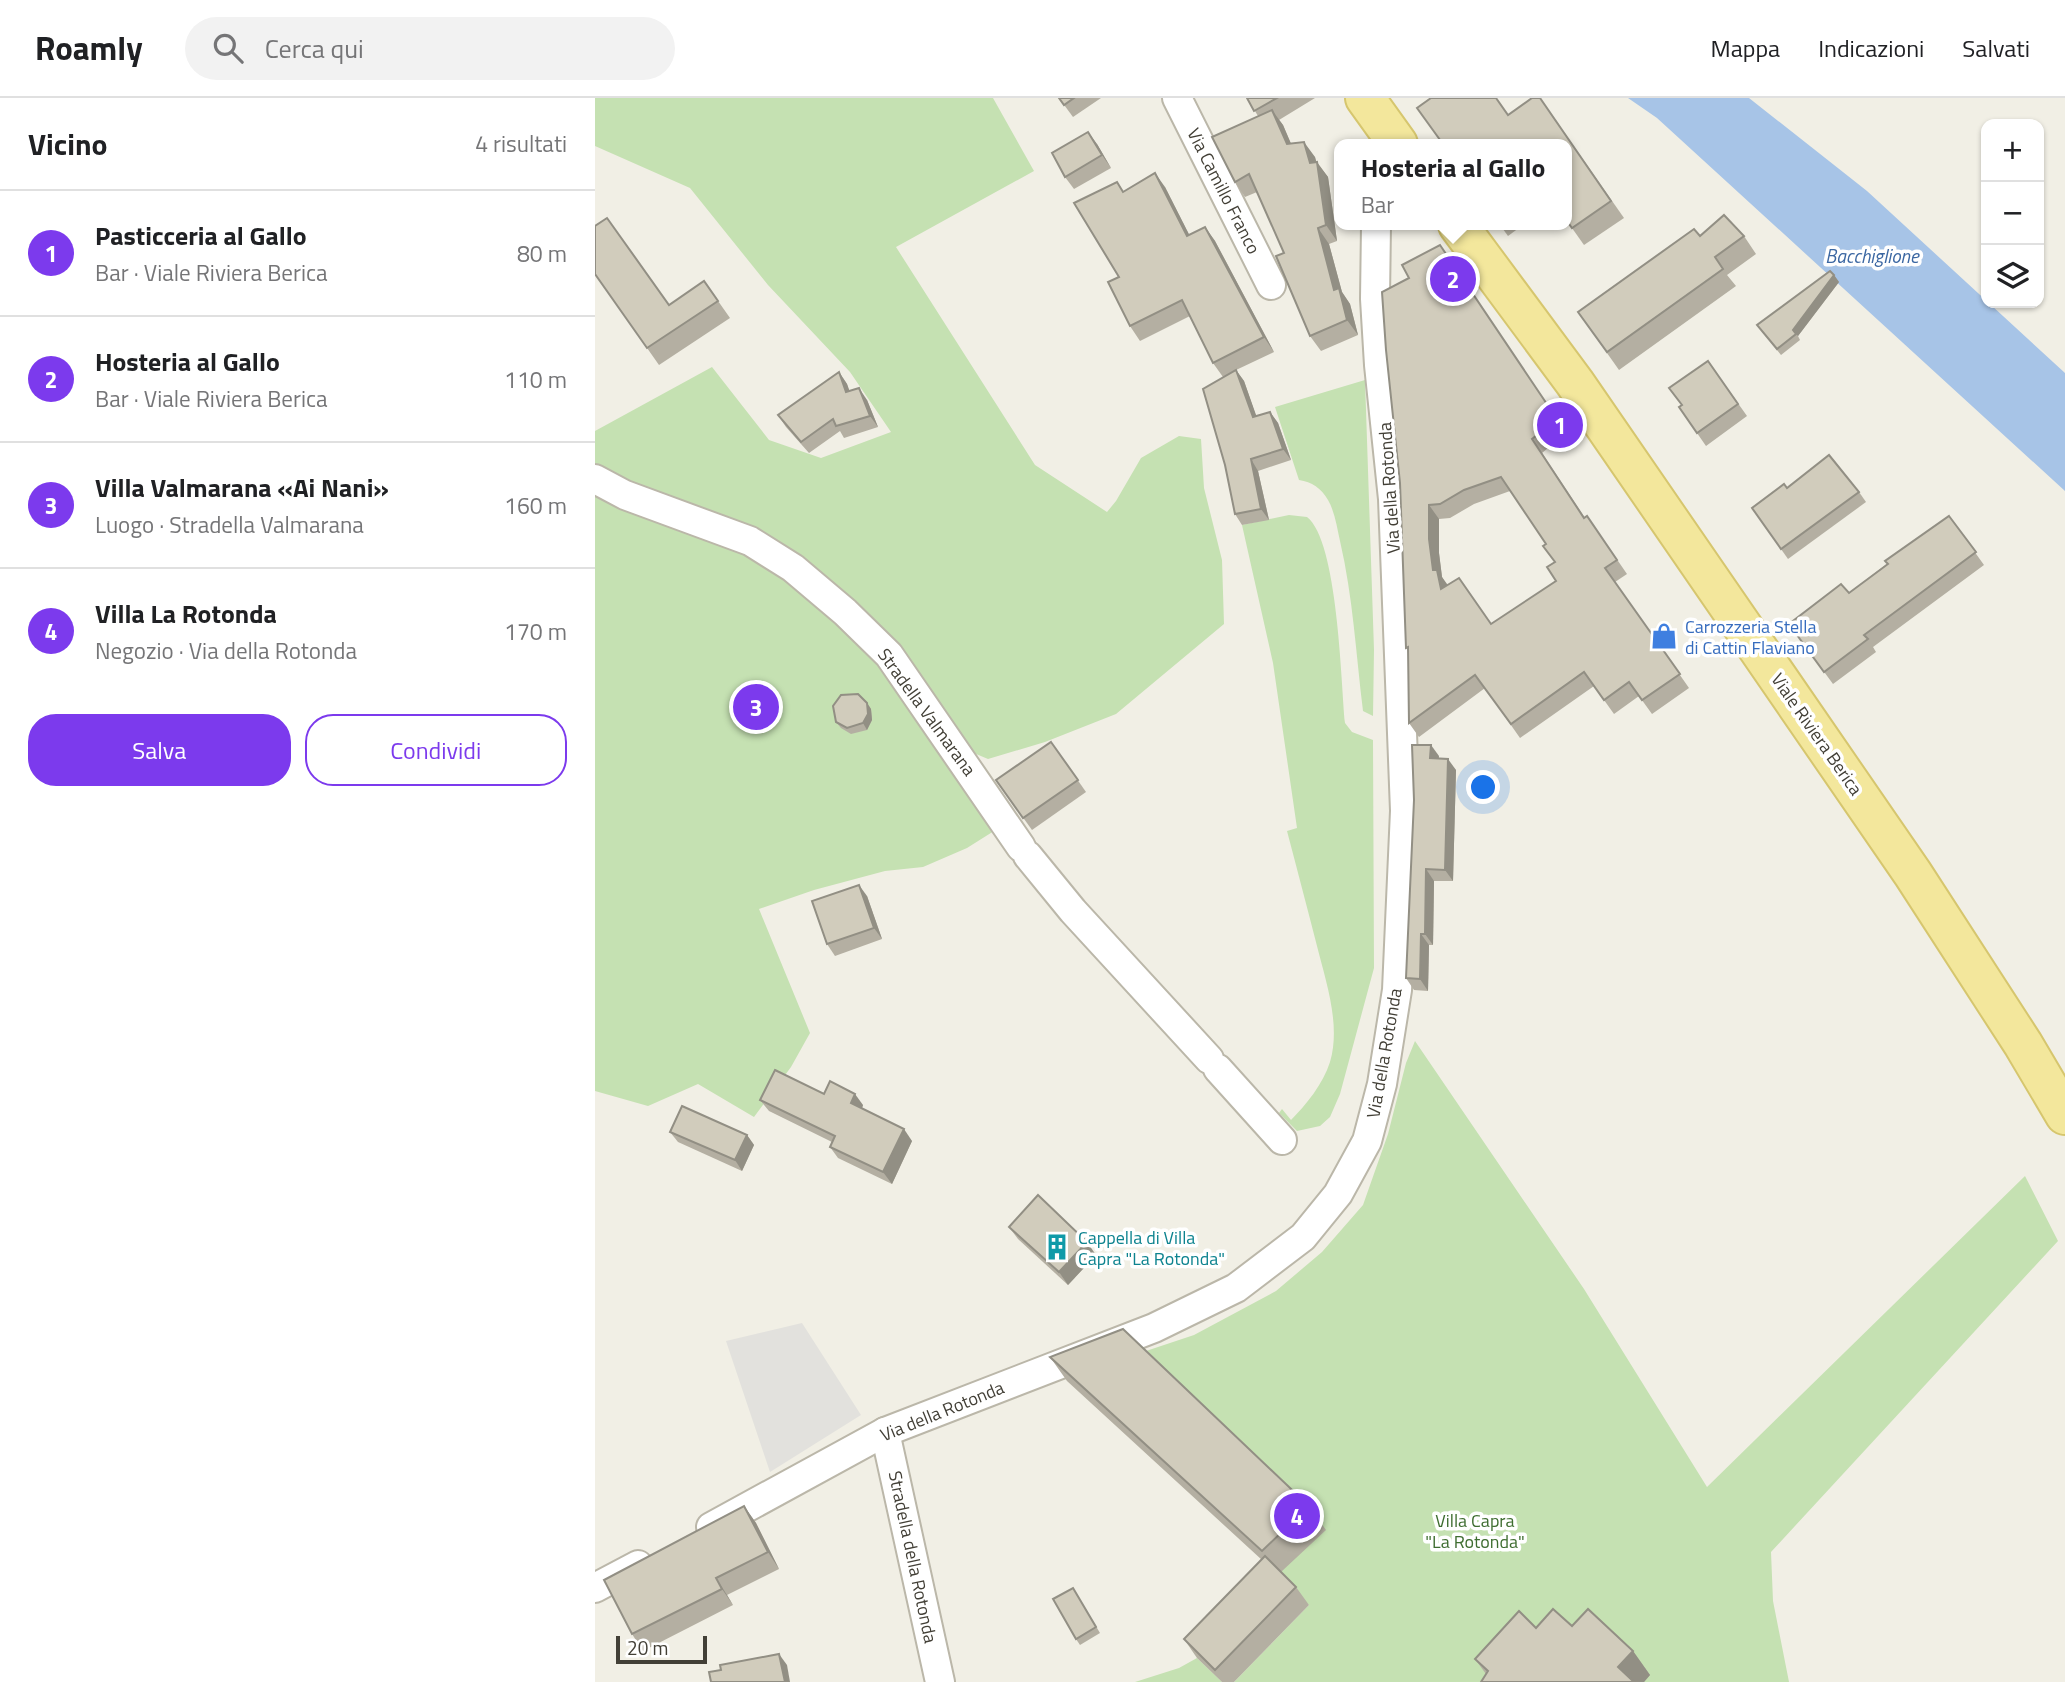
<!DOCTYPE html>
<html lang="it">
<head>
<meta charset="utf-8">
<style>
	:root { --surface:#fff; --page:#f2f2f2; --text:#202124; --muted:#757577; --line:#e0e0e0; --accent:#7c3aed }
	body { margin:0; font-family:"Titillium Web",sans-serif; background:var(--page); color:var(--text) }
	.controls { position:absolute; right:21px; top:21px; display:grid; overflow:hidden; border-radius:14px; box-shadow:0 2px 5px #0004 }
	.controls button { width:63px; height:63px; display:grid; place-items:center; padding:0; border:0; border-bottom:2px solid var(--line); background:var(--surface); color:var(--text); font:35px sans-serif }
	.scale { position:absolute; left:21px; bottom:18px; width:91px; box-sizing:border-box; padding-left:7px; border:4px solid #423f36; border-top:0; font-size:19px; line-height:24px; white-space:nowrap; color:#423f36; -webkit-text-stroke:5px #fff; paint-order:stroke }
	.you { position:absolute; left:889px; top:690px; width:24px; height:24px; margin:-18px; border:5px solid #fff; border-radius:50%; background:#1a73e8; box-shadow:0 0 0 10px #1a73e833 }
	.badge { display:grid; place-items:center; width:46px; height:46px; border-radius:50%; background:var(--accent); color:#fff; font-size:23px; font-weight:700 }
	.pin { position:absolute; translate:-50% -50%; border:4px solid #fff; box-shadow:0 2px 7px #0006 }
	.popup { position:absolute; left:739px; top:41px; width:238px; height:91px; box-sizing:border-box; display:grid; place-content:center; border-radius:14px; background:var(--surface); filter:drop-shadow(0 2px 5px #0005); font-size:23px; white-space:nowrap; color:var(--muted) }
	.popup b { font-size:26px; color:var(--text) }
	.popup::after { content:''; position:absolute; left:50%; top:100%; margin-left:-14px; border:14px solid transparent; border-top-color:var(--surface) }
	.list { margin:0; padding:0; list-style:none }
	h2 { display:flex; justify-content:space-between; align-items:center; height:91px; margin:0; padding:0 28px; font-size:30px }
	h2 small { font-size:23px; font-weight:400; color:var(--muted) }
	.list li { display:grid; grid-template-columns:46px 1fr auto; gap:21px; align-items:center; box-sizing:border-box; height:126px; padding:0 28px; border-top:2px solid var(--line) }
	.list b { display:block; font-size:26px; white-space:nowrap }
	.list p { margin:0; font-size:23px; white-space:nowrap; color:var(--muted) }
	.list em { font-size:23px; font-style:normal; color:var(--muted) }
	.actions { display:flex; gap:14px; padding:21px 28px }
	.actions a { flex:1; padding:16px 0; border:2px solid var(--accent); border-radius:28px; text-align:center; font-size:24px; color:var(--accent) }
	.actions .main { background:var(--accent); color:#fff }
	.icon { flex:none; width:38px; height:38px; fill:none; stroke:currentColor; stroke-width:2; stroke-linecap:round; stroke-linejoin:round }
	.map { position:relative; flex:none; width:1470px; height:1584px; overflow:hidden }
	header { display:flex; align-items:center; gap:42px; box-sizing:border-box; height:98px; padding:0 35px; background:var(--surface); border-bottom:2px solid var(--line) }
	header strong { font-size:33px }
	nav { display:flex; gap:38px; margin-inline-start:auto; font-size:24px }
	.search { width:490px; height:63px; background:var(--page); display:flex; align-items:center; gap:18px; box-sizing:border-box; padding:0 24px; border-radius:38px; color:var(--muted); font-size:26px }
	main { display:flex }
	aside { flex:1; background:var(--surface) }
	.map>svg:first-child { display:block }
	.green { fill:#c5e1b2 }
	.parking { fill:#e2e1dd }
	.water { fill:#a7c4e7 }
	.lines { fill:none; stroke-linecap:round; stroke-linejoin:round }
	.street-casing { stroke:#bbb7a9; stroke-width:32 }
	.primary-casing { stroke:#d6c66e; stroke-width:42 }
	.street { stroke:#fff; stroke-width:28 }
	.primary { stroke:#f3e79c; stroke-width:38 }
	.wall { fill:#b4afa2; fill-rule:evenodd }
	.shaded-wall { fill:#928f84 }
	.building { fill:#d1ccbc; stroke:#928f84; stroke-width:2; fill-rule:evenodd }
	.labels { text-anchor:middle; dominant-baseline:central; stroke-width:7; stroke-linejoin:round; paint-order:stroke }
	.street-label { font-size:18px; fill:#423f36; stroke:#fff }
	.shop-label { font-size:18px; fill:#366cbe; stroke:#fff; text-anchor:start }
	.culture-label { font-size:18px; fill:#0d838f; stroke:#fff; text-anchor:start }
	.park-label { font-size:18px; fill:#3e6d30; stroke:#fff }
	.water-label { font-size:19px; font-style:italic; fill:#3b67a2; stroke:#fff }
</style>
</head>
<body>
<header>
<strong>Roamly</strong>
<div class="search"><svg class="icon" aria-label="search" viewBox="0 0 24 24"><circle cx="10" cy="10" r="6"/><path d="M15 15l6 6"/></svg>Cerca qui</div>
<nav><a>Mappa</a><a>Indicazioni</a><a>Salvati</a></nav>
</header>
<main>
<aside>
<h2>Vicino<small>4 risultati</small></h2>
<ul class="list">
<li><span class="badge">1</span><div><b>Pasticceria al Gallo</b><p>Bar · Viale Riviera Berica</p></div><em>80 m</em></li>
<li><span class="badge">2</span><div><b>Hosteria al Gallo</b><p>Bar · Viale Riviera Berica</p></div><em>110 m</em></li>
<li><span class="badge">3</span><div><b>Villa Valmarana «Ai Nani»</b><p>Luogo · Stradella Valmarana</p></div><em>160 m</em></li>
<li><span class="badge">4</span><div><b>Villa La Rotonda</b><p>Negozio · Via della Rotonda</p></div><em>170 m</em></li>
</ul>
<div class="actions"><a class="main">Salva</a><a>Condividi</a></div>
</aside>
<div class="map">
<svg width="1470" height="1584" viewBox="0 0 1470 1584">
	<rect width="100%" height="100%" fill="#f1efe5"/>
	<g class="green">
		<path d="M0,0H398L439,73L301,149L440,367L512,414L521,403L546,360L584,338L606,341L609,390L627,462L629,526L521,616L450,644L393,661L355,645L198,470L0,381V333L117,269L174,342L226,360L296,334L255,274L173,187L95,90L0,48Z"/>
		<path d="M770,282L779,552L778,618L768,613C761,556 758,499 745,443C742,430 740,414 733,402C726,390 717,384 704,382L680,309Z"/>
		<path d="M0,391L153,448L292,566L399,733L372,750L328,769L290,773L219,792L164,811L215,935L196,969L159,1019L103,986L53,1008L0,993Z"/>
		<path d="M694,417L712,419C743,443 746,584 750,625L757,634L778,642L779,870L745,996L735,1019L725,1028L702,1033L684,1015L687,1011L696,1022C711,1007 728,986 735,964C746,927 731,884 722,848C712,809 702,771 692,733L702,730L678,565L647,427Z"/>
		<path d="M820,943L989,1191L1112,1389L1430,1078L1463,1143L1176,1454L1178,1503L1194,1584H639L714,1507L683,1477L545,1255L599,1237L681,1193L727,1154L768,1107L793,1036L811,965Z"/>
		<path d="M602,1560L627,1584H540L584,1570Z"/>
	</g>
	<path class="parking" d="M207,1225L266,1317L175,1374L131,1243Z"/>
	<path class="water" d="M1033,0H1154L1272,93L1470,275V393L1062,20Z"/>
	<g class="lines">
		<g class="street-casing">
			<g id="street">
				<path d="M582,0L676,187"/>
				<path d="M0,381L30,397L155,443L198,470L250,514L294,557L426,749"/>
				<path d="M433,758L478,813L614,961"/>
				<path d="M623,971L687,1042"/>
				<path d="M290,1334L345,1584"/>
				<path d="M116,1429L290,1334L559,1230L641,1190L708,1139L743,1096L772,1043L787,986L802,892L810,713L798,401L784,267L780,201L781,127"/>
				<path d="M0,1490L43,1467"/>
			</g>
		</g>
		<g class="primary-casing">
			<g id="primary">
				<path d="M770,0L803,46"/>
				<path d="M863,127L980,285L1318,776L1428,946L1470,1017"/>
			</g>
		</g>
		<use href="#street" class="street"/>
		<use href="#primary" class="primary"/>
	</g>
	<g class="wall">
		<path d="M464,0H506L478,19Z"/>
		<path d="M652,0H720L684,22L688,27L696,46L720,59L721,64L733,79L742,143L734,146L747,194L755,206L763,237L726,253L715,238L689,155L662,94L650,99L640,84L663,18Z"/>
		<path d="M945,0L1029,120L989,147L972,123L913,17Z"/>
		<path d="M502,46L516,70L479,91L470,79Z"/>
		<path d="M522,84L529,94L570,89L594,137L610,129L620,143L679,254L641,272L649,283L661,318L675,314L683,325L696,362L663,373L674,422L647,427L640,416L628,279L618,265L595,218L545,243L535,228Z"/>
		<path d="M905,127H928L913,138Z"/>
		<path d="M1105,138H1149L1161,156L1132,177L1141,188L1024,272L983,214Z"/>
		<path d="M845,147L971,335L947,355L990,420L992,418L1032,476L1020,484L1094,590L1057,616L1044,598L1019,616L999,588L925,640L890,590L824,639L814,625L813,553L811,550L814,180ZM915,393L951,446L960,464L961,483L896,526L852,488L847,479L844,455V421L855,420L879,406Z"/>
		<path d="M0,176L74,207L109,183L135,220L64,267Z"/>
		<path d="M1239,177L1244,184L1203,238L1205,242L1186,257L1162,227Z"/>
		<path d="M1113,263L1152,318L1111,348L1084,309L1087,308Z"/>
		<path d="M244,274L252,286L254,293L272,302L283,329L249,340L245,333L214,355L191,329L183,317Z"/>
		<path d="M1192,390L1264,394L1271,404L1193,461L1157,410Z"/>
		<path d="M1354,418L1389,467L1278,549L1281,554L1238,586L1194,526L1254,495Z"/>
		<path d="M272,605L276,611L277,622L272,632L256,636L246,630L241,624Z"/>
		<path d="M456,644L491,694L437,732L401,682Z"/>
		<path d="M844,658V661L861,672L858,783H839L838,847H834L833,893L819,892L811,880Z"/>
		<path d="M272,798L287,841L240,858L232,846Z"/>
		<path d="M229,996L268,1007L267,1011L317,1043L297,1086L243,1060L235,1049L237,1044L174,1013L165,1002Z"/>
		<path d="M75,1034L152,1037L159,1047L147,1073L83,1044Z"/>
		<path d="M414,1129L501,1157L473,1187L423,1141Z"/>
		<path d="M455,1259L714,1408L731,1432L686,1474L701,1489L714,1507L639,1584H627L602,1560L589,1541L667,1462L472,1283Z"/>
		<path d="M149,1408L161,1425L184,1471L132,1497L138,1507L48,1553L37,1536Z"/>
		<path d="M478,1490L505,1535L485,1547L481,1541Z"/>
		<path d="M977,1528L1038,1553L1055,1577L1049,1584H886L891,1576L880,1561L941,1530Z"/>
	</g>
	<g class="shaded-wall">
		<path d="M677,12L688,27L703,62L692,46Z"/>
		<path d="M493,34L502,46L516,70L507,57Z"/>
		<path d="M709,44L720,59L723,70L722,64L733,79L742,143L731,127Z"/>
		<path d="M560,75L570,89L602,152L592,138Z"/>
		<path d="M610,129L620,143L679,254L669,239Z"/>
		<path d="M723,130L734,146L747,194L755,206L763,237L752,222L739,192Z"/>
		<path d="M1239,177L1244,184L1203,238L1198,232Z"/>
		<path d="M641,272L649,283L666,331L658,319Z"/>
		<path d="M244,274L252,286L259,305L251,294Z"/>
		<path d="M264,290L272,302L283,329L275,318Z"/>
		<path d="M675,314L683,325L696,362L688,351Z"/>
		<path d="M656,361L663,373L674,422L666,411Z"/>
		<path d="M834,407L844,421V455L847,479L852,486L856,505L846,491L838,472L834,441Z"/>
		<path d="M272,605L276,611L277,622L272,632L268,625Z"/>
		<path d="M836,647L844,658L843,671L835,660Z"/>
		<path d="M853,661L861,672L858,783L850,772Z"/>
		<path d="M831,771L839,783L838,847L830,836Z"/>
		<path d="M264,787L272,798L287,841L279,830Z"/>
		<path d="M826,836L834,847L833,893L825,881Z"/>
		<path d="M260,996L268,1007L264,1017L256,1005Z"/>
		<path d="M309,1031L317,1043L297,1086L288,1074Z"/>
		<path d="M152,1037L159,1047L147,1073L140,1062Z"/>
		<path d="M492,1144L501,1157L473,1187L464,1174Z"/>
		<path d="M149,1408L161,1425L184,1471L173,1454Z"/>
		<path d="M121,1480L132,1497L138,1507L127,1491Z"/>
		<path d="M1038,1553L1055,1577L1049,1584H1034L1023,1569Z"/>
		<path d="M184,1556L192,1567L195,1584H190Z"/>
	</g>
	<g class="building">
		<path d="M464,0H479L469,7Z"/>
		<path d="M652,0H682L659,13Z"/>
		<path d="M836,0H901L913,17L937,0H945L1016,103L977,130L972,123V46H848L822,10Z"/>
		<path d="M677,12L692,46L709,44L715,65L722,64L731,127L723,130L739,192L744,190L752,222L715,238L681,158L689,155L654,76L640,84L617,39Z"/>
		<path d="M493,34L507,57L470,79L457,55Z"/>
		<path d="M560,75L592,138L610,129L669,239L618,265L587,202L535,228L513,184L524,179L479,105L522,84L528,94Z"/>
		<path d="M1129,117L1149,138L1120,159L1128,171L1012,254L983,214L1099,131L1105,138Z"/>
		<path d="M12,120L74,207L109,183L123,203L52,250L0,176V128Z"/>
		<path d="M845,147L962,321L937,341L989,420L992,418L1022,462L1010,470L1085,576L1047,602L1034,584L1009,602L989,574L916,626L880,577L814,625L813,549L811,550L805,385L791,252L787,194L814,180L807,167ZM906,379L951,446L948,448L960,464L952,469L961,483L896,526L864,480L846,491L842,472H838L834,441V407L845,406L869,392Z"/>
		<path d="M1235,173L1239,177L1198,232L1201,236L1182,251L1162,227Z"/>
		<path d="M1113,263L1143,306L1102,335L1084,309L1087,307L1074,290Z"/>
		<path d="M641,272L658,319L675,314L688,351L656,361L666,411L640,416L630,367L608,291Z"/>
		<path d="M244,274L251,294L264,290L275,318L241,328L238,321L206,344L183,317Z"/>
		<path d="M1234,357L1264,394L1186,451L1157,410L1189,386L1192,390Z"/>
		<path d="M1354,418L1381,454L1269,537L1273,541L1229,574L1194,526L1246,486L1254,495L1293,466L1290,463Z"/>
		<path d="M263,596L272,605L273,616L268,625L252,630L241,624L238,608L246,597Z"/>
		<path d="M456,644L483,682L428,720L401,682Z"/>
		<path d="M817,647H836L835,660L853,661L850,772L831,771L830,836H826L825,881L811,880L819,702Z"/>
		<path d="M264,787L279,830L232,846L217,803Z"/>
		<path d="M180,972L229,996L235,983L260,996L256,1005L309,1031L288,1074L235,1049L240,1038L165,1002Z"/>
		<path d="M87,1008L152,1037L140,1062L75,1034Z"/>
		<path d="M443,1097L492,1144L464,1174L414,1129Z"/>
		<path d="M528,1231L714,1408L667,1453L455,1259Z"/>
		<path d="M149,1408L173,1454L121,1480L127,1491L37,1536L9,1482Z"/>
		<path d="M670,1458L701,1489L620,1572L589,1541Z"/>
		<path d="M478,1490L501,1529L481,1541L458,1501Z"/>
		<path d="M958,1511L977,1528L993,1511L1038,1553L1023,1569L1039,1584H886L893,1573L880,1561L924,1513L941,1530Z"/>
		<path d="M184,1556L190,1584H116L114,1574L126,1572L125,1567Z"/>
	</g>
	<defs>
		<g id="shop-bare" transform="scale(2.1)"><path d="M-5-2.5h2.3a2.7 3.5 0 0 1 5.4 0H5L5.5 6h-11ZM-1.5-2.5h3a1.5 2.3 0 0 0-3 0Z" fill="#3f7fe0" stroke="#fff" stroke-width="2.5" paint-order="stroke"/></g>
		<g id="building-bare" transform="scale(2.1)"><path d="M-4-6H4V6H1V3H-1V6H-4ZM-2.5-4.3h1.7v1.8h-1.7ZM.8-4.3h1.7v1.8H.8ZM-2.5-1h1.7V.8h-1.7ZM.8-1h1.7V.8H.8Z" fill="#0f9aa8" stroke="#fff" stroke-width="2.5" paint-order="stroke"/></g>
	</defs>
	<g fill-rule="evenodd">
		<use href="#shop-bare" x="1069" y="538"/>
		<use href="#building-bare" x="462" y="1149"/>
	</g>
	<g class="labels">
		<g class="street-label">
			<text transform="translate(629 93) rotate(63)">Via Camillo Franco</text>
			<text transform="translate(794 390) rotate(-94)">Via della Rotonda</text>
			<text transform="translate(332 614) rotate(54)">Stradella Valmarana</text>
			<text transform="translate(1222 636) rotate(55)">Viale Riviera Berica</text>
			<text transform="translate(789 955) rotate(-80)">Via della Rotonda</text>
			<text transform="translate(347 1313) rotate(-22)">Via della Rotonda</text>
			<text transform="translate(318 1459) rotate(78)">Stradella della Rotonda</text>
		</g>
		<g class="shop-label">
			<text x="1090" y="528">Carrozzeria Stella<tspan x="1090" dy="21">di Cattin Flaviano</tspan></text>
		</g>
		<g class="culture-label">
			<text x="483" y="1139">Cappella di Villa<tspan x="483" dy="21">Capra "La Rotonda"</tspan></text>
		</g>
		<g class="park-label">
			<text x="880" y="1422">Villa Capra<tspan x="880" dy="21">"La Rotonda"</tspan></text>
		</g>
		<g class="water-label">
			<text x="1277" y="157">Bacchiglione</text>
		</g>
	</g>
</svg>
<div class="controls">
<button>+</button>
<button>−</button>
<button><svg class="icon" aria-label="layers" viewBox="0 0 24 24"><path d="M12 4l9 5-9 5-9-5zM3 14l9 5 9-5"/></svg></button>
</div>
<div class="scale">20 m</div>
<div class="you"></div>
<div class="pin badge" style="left:965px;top:327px">1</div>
<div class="pin badge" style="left:858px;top:181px">2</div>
<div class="popup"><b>Hosteria al Gallo</b>Bar</div>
<div class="pin badge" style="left:161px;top:609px">3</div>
<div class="pin badge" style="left:702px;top:1418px">4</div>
</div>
</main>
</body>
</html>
